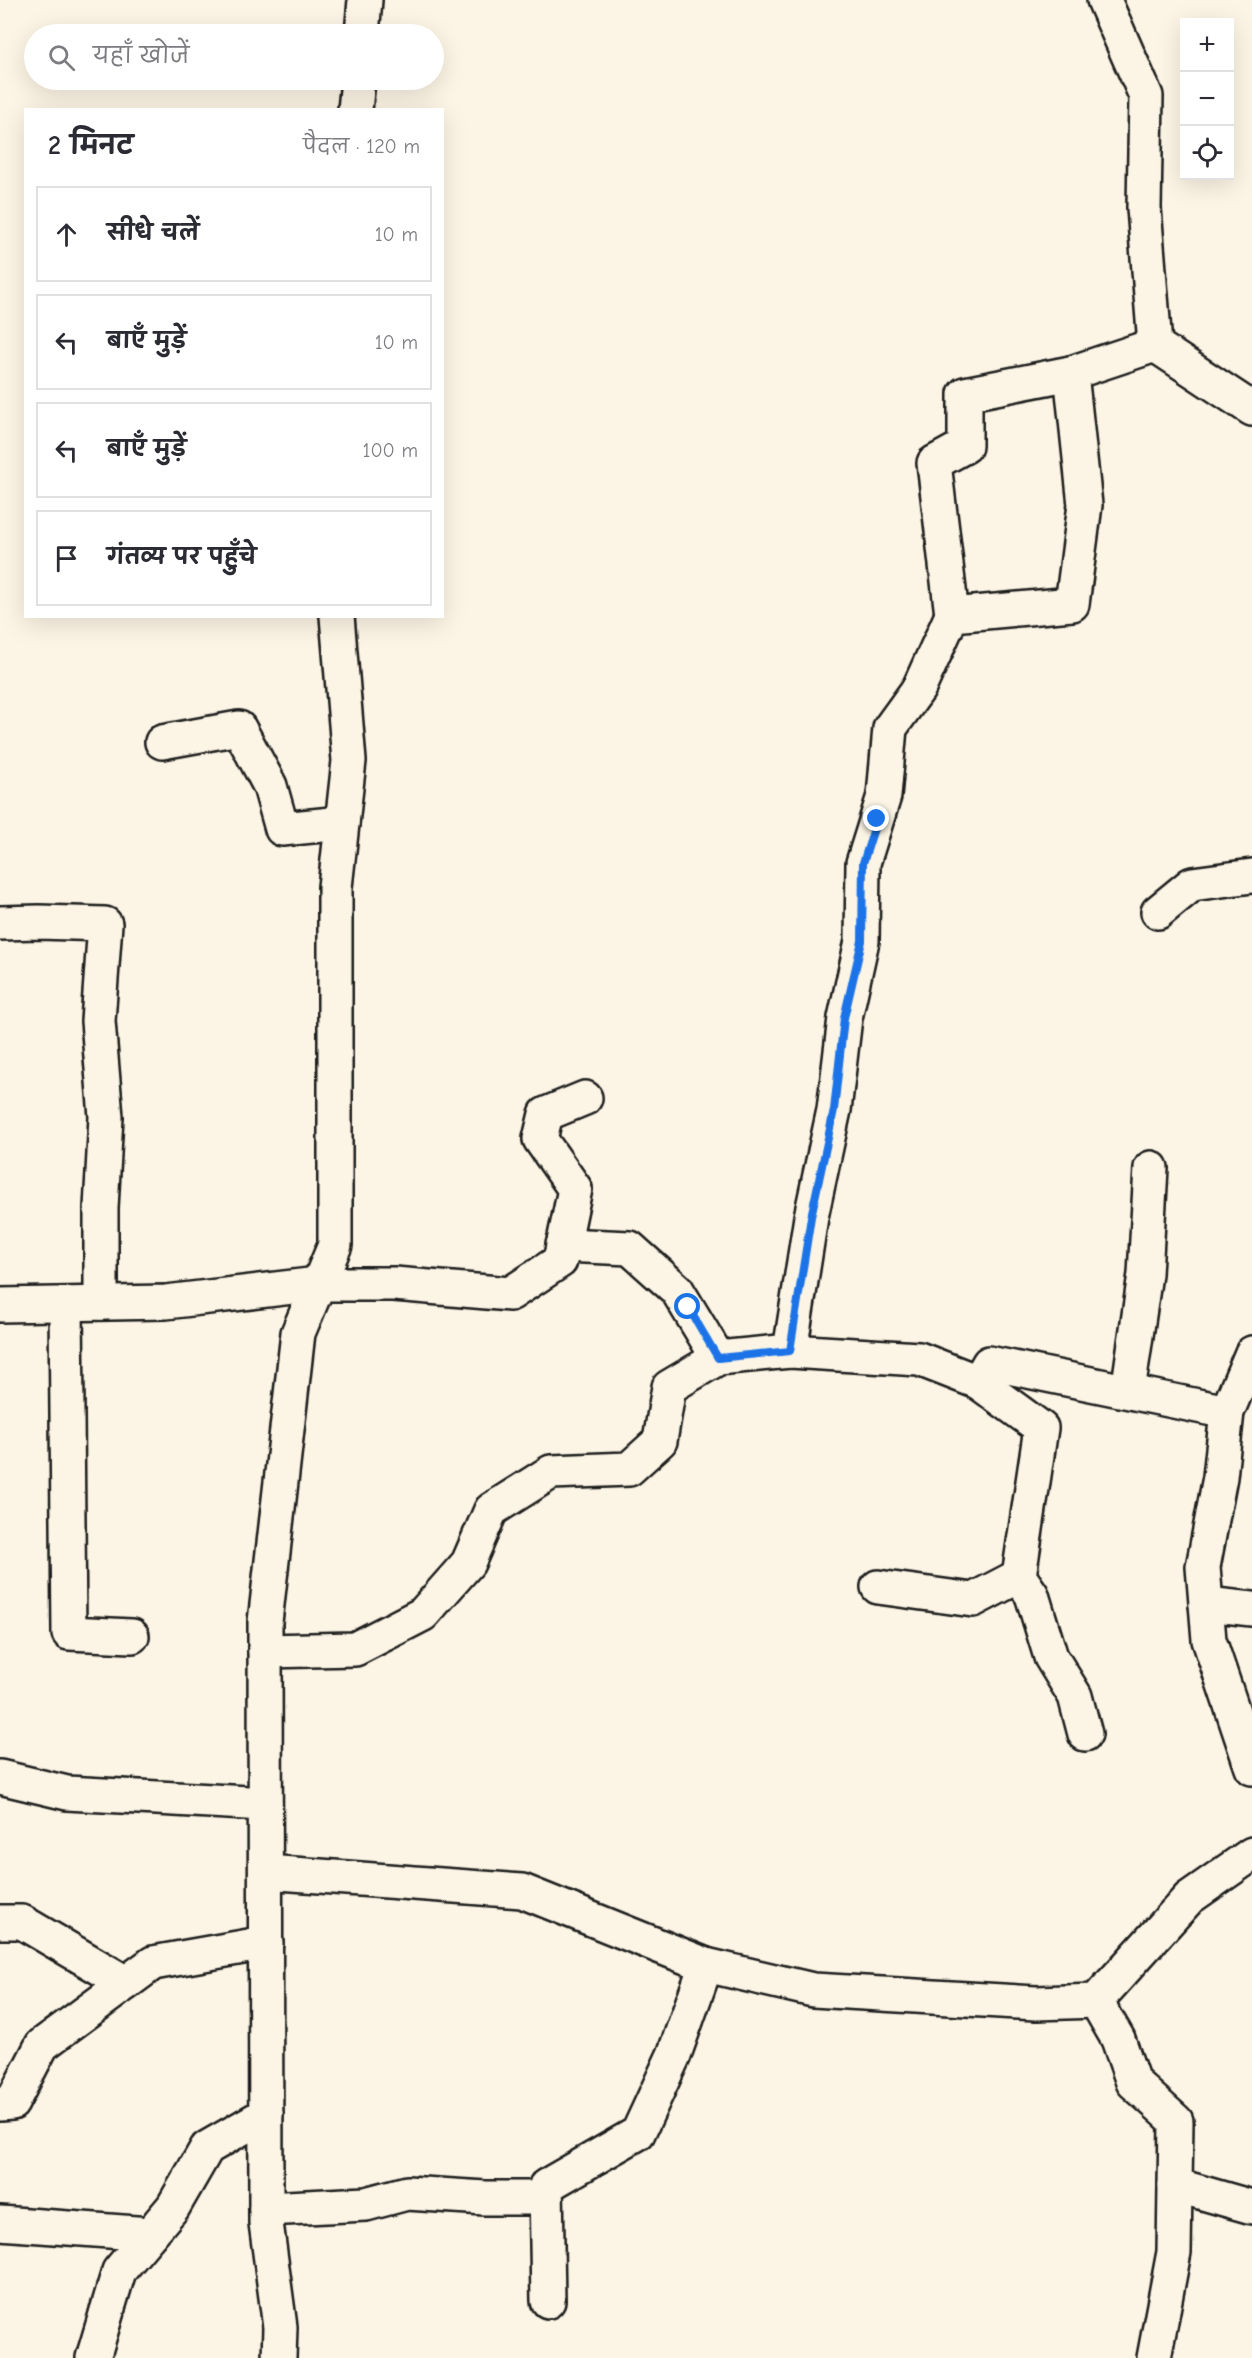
<!DOCTYPE html>
<html lang="hi">
<head>
<meta charset="utf-8">
<style>
	:root { --surface:#fff; --page:#f2f2f3; --text:#2b2b33; --muted:#7c7c81; --line:#e1e1e2 }
	body { margin:0; font-family:"Comic Neue","Playpen Sans Deva",sans-serif; background:var(--page); color:var(--text) }
	.controls { position:absolute; right:18px; top:18px; display:grid; overflow:hidden; border-radius:0px; box-shadow:0 6px 24px #0002 }
	.controls button { width:54px; height:54px; display:grid; place-items:center; padding:0; border:0; border-bottom:2px solid var(--line); background:var(--surface); color:var(--text); font:30px sans-serif }
	.stop { position:absolute; width:18px; height:18px; margin:-14px; border:4px solid #1a73e8; border-radius:50%; background:#fff }
	.stop.end { background:#1a73e8; border-color:#fff; box-shadow:0 2px 6px #0008 }
	.list { margin:0; padding:0; list-style:none }
	h2 { display:flex; justify-content:space-between; align-items:center; height:78px; margin:0; padding:0 24px; font-size:26px }
	h2 small { font-size:20px; font-weight:400; color:var(--muted) }
	.list li { display:grid; grid-template-columns:39px 1fr auto; gap:18px; align-items:center; box-sizing:border-box; height:96px; margin:0 12px 12px; padding:0 12px; border:2px solid var(--line); border-radius:0px }
	.list b { display:block; font-size:22px; white-space:nowrap }
	.list em { font-size:20px; font-style:normal; color:var(--muted) }
	.icon { flex:none; width:33px; height:33px; fill:none; stroke:currentColor; stroke-width:2; stroke-linecap:round; stroke-linejoin:round }
	.map { position:relative; flex:none; width:1252px; height:2358px; overflow:hidden }
	.search { position:absolute; background:var(--surface); box-shadow:0 6px 24px #0002; left:24px; top:24px; width:420px; height:66px; display:flex; align-items:center; gap:15px; box-sizing:border-box; padding:0 21px; border-radius:33px; color:var(--muted); font-size:22px }
	.panel { position:absolute; background:var(--surface); box-shadow:0 6px 24px #0002; left:24px; top:108px; width:420px; height:510px; border-radius:0px }
	.map>svg:first-child { display:block }
	.lines { fill:none; stroke-linecap:round; stroke-linejoin:round }
	.minor-casing { stroke:#1c1c1c; stroke-width:38 }
	.minor { stroke:#fcf5e5; stroke-width:33 }
	.route { stroke:#1a73e8; stroke-width:8 }
</style>
</head>
<body>
<div class="map">
<svg width="1252" height="2358" viewBox="0 0 1252 2358">
	<rect width="100%" height="100%" fill="#fcf5e5"/>
	<filter id="ink" filterUnits="userSpaceOnUse"><feTurbulence type="fractalNoise" baseFrequency=".0167" numOctaves="2"/><feDisplacementMap in="SourceGraphic" scale="12" xChannelSelector="R" yChannelSelector="G"/><feConvolveMatrix kernelMatrix="1 2 1 2 8 2 1 2 1" color-interpolation-filters="sRGB"/></filter>
	<g filter="url(#ink)">
		<g class="lines">
			<g class="minor-casing">
				<g id="minor">
					<path d="M1104,0L1146,96L1144,208L1155,345L1252,409"/>
					<path d="M362,34L365,0"/>
					<path d="M355,110L358,80"/>
					<path d="M952,615L934,463L965,446V394L1071,373"/>
					<path d="M162,742L239,728L270,786L282,829L342,823"/>
					<path d="M1158,912L1192,884L1252,876"/>
					<path d="M0,923L39,922L105,924L98,1021L106,1117L101,1208V1303"/>
					<path d="M563,1245L630,1248L677,1290L718,1358"/>
					<path d="M66,1304L69,1633L132,1636"/>
					<path d="M0,1305L166,1302L318,1284H394L510,1294L560,1261L575,1189L540,1139L546,1114L585,1098"/>
					<path d="M790,1351L811,1217L834,1110L845,1018L862,941L863,863L884,796L890,728L919,688L952,615L1072,604L1085,505L1071,373L1155,345"/>
					<path d="M1252,1353L1227,1412L1220,1477L1203,1567L1209,1640L1252,1768"/>
					<path d="M978,1382L1041,1428L1019,1576L1032,1595L1051,1657L1075,1696L1085,1734"/>
					<path d="M1128,1391L1145,1274L1151,1168"/>
					<path d="M878,1587L973,1600L1019,1576"/>
					<path d="M1206,1604L1252,1609"/>
					<path d="M265,1651L355,1649L423,1614L468,1563L491,1510L551,1472L629,1469L660,1441L669,1387L718,1358L790,1351L919,1359L978,1382L989,1363L1227,1412"/>
					<path d="M0,1777L67,1793L265,1804"/>
					<path d="M266,1872L522,1891L706,1965L813,1990L1036,2003L1096,2001L1189,1898L1252,1854"/>
					<path d="M0,1922H22L126,1983"/>
					<path d="M1096,2001L1118,2039L1133,2082L1176,2121L1174,2252L1154,2358"/>
					<path d="M0,2104L12,2103L42,2045L153,1963L266,1943"/>
					<path d="M1175,2185L1252,2207"/>
					<path d="M266,2209L366,2204L407,2193L485,2198H546"/>
					<path d="M0,2223L150,2234"/>
					<path d="M548,2301L546,2186L638,2133L674,2055L706,1965"/>
					<path d="M93,2358L119,2271L173,2207L207,2148L266,2114"/>
					<path d="M279,2358L280,2327L266,2223L265,1622L298,1333L335,1245V887L349,761L337,616"/>
				</g>
			</g>
			<use href="#minor" class="minor"/>
		</g>
	</g>
	<g class="lines" filter="url(#ink)">
		<path class="route" d="M688,1307L718,1358L790,1351L811,1217L834,1110L844,1018L862,941L863,863L877,819"/>
	</g>
</svg>
<div class="controls">
<button>+</button>
<button>−</button>
<button><svg class="icon" aria-label="locate" viewBox="0 0 24 24"><circle cx="12" cy="12" r="6"/><path d="M12 2v4M12 18v4M2 12h4M18 12h4"/></svg></button>
</div>
<div class="stop" style="left:688px;top:1307px"></div>
<div class="stop end" style="left:877px;top:819px"></div>
<div class="search"><svg class="icon" aria-label="search" viewBox="0 0 24 24"><circle cx="10" cy="10" r="6"/><path d="M15 15l6 6"/></svg>यहाँ खोजें</div>
<section class="panel">
<h2>2 मिनट<small>पैदल · 120 m</small></h2>
<ul class="list">
<li><svg class="icon" aria-label="ahead" viewBox="0 0 24 24"><path d="M12 20V5M6 11l6-6 6 6"/></svg><div><b>सीधे चलें</b></div><em>10 m</em></li>
<li><svg class="icon" aria-label="left" viewBox="0 0 24 24"><path d="M17 20v-9H6M10 6l-5 5 5 5"/></svg><div><b>बाएँ मुड़ें</b></div><em>10 m</em></li>
<li><svg class="icon" aria-label="left" viewBox="0 0 24 24"><path d="M17 20v-9H6M10 6l-5 5 5 5"/></svg><div><b>बाएँ मुड़ें</b></div><em>100 m</em></li>
<li><svg class="icon" aria-label="arrive" viewBox="0 0 24 24"><path d="M6 21V4h12l-3 4 3 4H6"/></svg><div><b>गंतव्य पर पहुँचे</b></div></li>
</ul>
</section>
</div>
</body>
</html>
